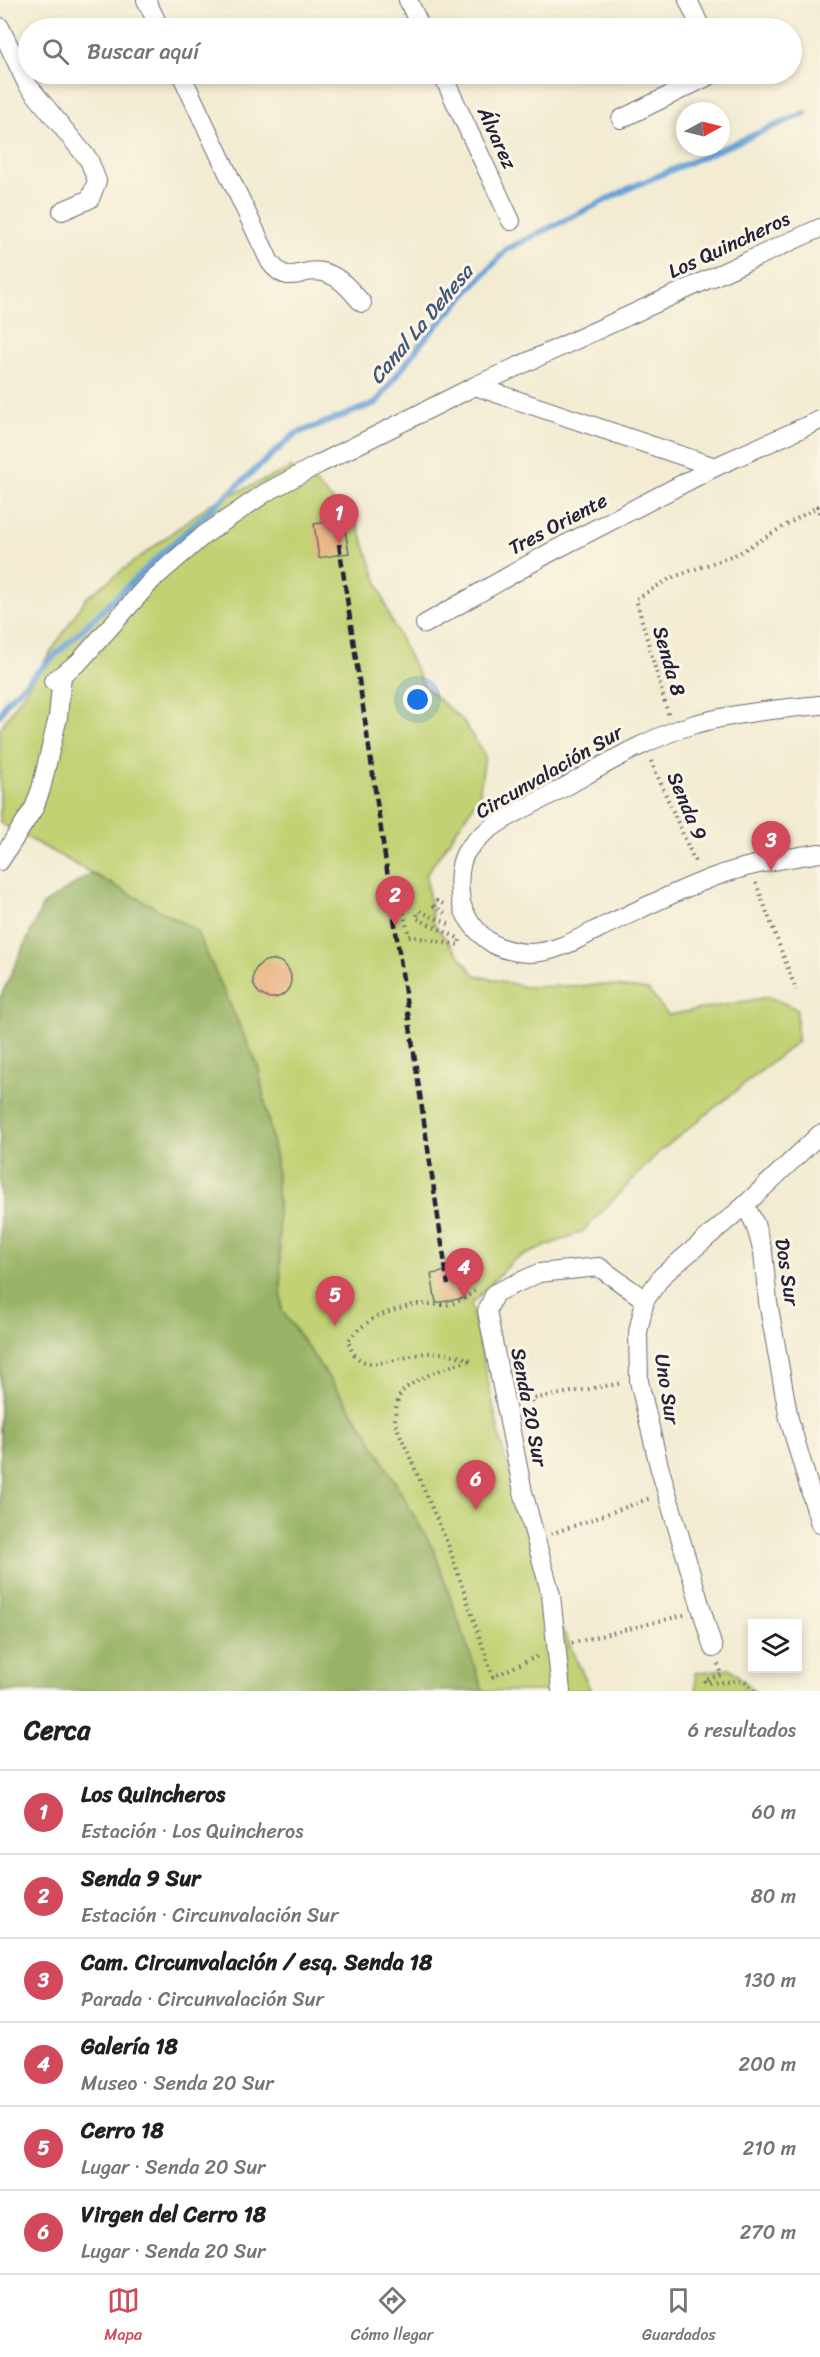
<!DOCTYPE html>
<html lang="es">
<head>
<meta charset="utf-8">
<style>
	:root { --surface:#fff; --page:#f6f6f6; --text:#202124; --muted:#757577; --line:#e0e0e0; --accent:#d1495b }
	body { margin:0; font-family:Sriracha,sans-serif; background:var(--page); color:var(--text) }
	.controls { position:absolute; right:18px; bottom:18px; display:grid; overflow:hidden; border-radius:0px; box-shadow:0 3px 9px #0003 }
	.controls button { width:54px; height:54px; display:grid; place-items:center; padding:0; border:0; border-bottom:2px solid var(--line); background:var(--surface); color:var(--text); font:30px sans-serif }
	.compass { position:absolute; left:676px; top:102px; width:54px; height:54px; border-radius:50%; background:var(--surface); box-shadow:0 3px 9px #0003; rotate:83deg }
	.you { position:absolute; left:418px; top:700px; width:21px; height:21px; margin:-15px; border:4px solid #fff; border-radius:50%; background:#1a73e8; box-shadow:0 0 0 9px #1a73e833 }
	.badge { display:grid; place-items:center; width:39px; height:39px; border-radius:50%; background:var(--accent); color:#fff; font-size:20px; font-weight:700 }
	.pin { position:absolute; translate:-50% -50px; filter:drop-shadow(0 2px 3px #0008) }
	.pin::after { content:''; position:absolute; top:32px; width:21px; height:18px; background:inherit; clip-path:polygon(0 0,100% 0,50% 100%) }
	.list { margin:0; padding:0; list-style:none }
	h2 { display:flex; justify-content:space-between; align-items:center; height:78px; margin:0; padding:0 24px; font-size:26px }
	h2 small { font-size:20px; font-weight:400; color:var(--muted) }
	.list li { display:grid; grid-template-columns:39px 1fr auto; gap:18px; align-items:center; box-sizing:border-box; height:84px; padding:0 24px; border-top:2px solid var(--line) }
	.list b { display:block; font-size:22px; white-space:nowrap }
	.list p { margin:0; font-size:20px; white-space:nowrap; color:var(--muted) }
	.list em { font-size:20px; font-style:normal; color:var(--muted) }
	.icon { flex:none; width:33px; height:33px; fill:none; stroke:currentColor; stroke-width:2; stroke-linecap:round; stroke-linejoin:round }
	.map { position:relative; flex:none; width:820px; height:1691px; overflow:hidden }
	.search { position:absolute; background:var(--surface); box-shadow:0 3px 9px #0003; left:18px; right:18px; top:18px; height:66px; display:flex; align-items:center; gap:15px; box-sizing:border-box; padding:0 21px; border-radius:33px; color:var(--muted); font-size:22px }
	.sheet { height:582px; background:var(--surface) }
	nav { display:flex; justify-content:space-around; align-items:center; box-sizing:border-box; height:84px; border-top:2px solid var(--line); background:var(--surface); font-size:16px; color:var(--muted) }
	nav a { display:grid; justify-items:center; gap:3px }
	nav .on { color:var(--accent) }
	.map>svg:first-child { display:block }
	.green { fill:#c1d173; stroke:#727a57; stroke-width:1.5 }
	.forest { fill:#98b365; stroke:#5d6a50; stroke-width:1.5 }
	.lines { fill:none; stroke-linecap:round; stroke-linejoin:round }
	.stream { stroke:#68a3d8; stroke-width:6 }
	.building { fill:#eab383 }
	.street-casing { stroke:#6b6970; stroke-width:20 }
	.path { stroke:#6b6970; stroke-width:4; stroke-dasharray:1.5 4.5; stroke-linecap:butt }
	.street { stroke:#fff; stroke-width:18 }
	.rail { stroke:#22223b; stroke-width:4.5; stroke-dasharray:9 4.5; stroke-linecap:butt }
	.labels { text-anchor:middle; dominant-baseline:central; stroke-width:6; stroke-linejoin:round; paint-order:stroke }
	.street-label { font-size:20px; fill:#22223b; stroke:#fcf5e5 }
	.water-label { font-size:21px; font-style:italic; fill:#3e567a; stroke:#fcf5e5 }
</style>
</head>
<body>
<div class="map">
<svg width="820" height="1691" viewBox="0 0 820 1691">
	<rect width="100%" height="100%" fill="#fcf5e5"/>
	<filter id="ink" filterUnits="userSpaceOnUse"><feTurbulence type="fractalNoise" baseFrequency=".0167" numOctaves="2"/><feDisplacementMap in="SourceGraphic" scale="12" xChannelSelector="R" yChannelSelector="G"/><feConvolveMatrix kernelMatrix="1 2 1 2 8 2 1 2 1" color-interpolation-filters="sRGB"/></filter>
	<filter id="wash" filterUnits="userSpaceOnUse"><feTurbulence type="fractalNoise" baseFrequency=".008" numOctaves="4" result="noise"/><feDisplacementMap in="SourceGraphic" scale="24" xChannelSelector="R" yChannelSelector="G"/><feGaussianBlur stdDeviation="1.35" result="paint"/><feColorMatrix in="noise" values="0 0 0 0 0 0 0 0 0 0 0 0 0 0 0 0 0 1.4 0 .05"/><feComposite in="paint" operator="in"/></filter>
	<g filter="url(#wash)">
		<rect width="100%" height="100%" fill="#f3ecd3"/>
		<g class="green">
			<path d="M291,468L318,485L358,526L390,618L424,686L463,721L485,756L479,797L426,875L433,923L475,975L525,987L607,985L648,990L668,1015L769,997L797,1009V1042L658,1153L583,1231L515,1259L471,1304L502,1447L545,1592L591,1691H483L434,1551L366,1431L282,1311L276,1161L258,1066L196,930L0,823V729L86,598L210,504Z"/>
			<path d="M730,1668L754,1691H696L695,1673Z"/>
		</g>
		<path class="forest" d="M91,873L196,930L258,1066L276,1161L282,1311L366,1431L434,1551L483,1691H0V998L43,905Z"/>
		<g class="lines">
			<path class="stream" d="M0,715L7,701L169,547L295,434L376,403L421,343L507,249L632,187L805,113"/>
		</g>
		<g id="blocks">
			<g class="building">
				<path d="M343,519L349,553L319,558L314,524Z"/>
				<circle cx="272" cy="979" r="19"/>
				<path d="M460,1269L464,1298L436,1303L431,1274Z"/>
			</g>
		</g>
	</g>
	<g filter="url(#ink)">
		<use href="#blocks" fill-opacity="0" stroke="#6b6970" stroke-width="1.5"/>
		<g class="lines">
			<g class="street-casing">
				<g id="street">
					<path d="M146,0L160,28"/>
					<path d="M408,0L421,28"/>
					<path d="M688,0L701,28"/>
					<path d="M0,27L27,84L89,160L97,181L90,199L62,211"/>
					<path d="M181,74L270,262C290,289 301,265 326,273C342,278 351,291 362,303"/>
					<path d="M442,74L511,221"/>
					<path d="M621,119L713,74"/>
					<path d="M475,386L715,467"/>
					<path d="M425,624L549,553L715,467L820,420"/>
					<path d="M53,681L79,662L152,580L204,535L265,493L319,464L475,386L820,228"/>
					<path d="M820,705C778,709 736,713 695,724C644,739 598,769 552,794C524,809 490,823 469,848C456,863 457,901 467,917C483,942 500,952 530,953C555,953 580,938 602,927C635,912 668,895 701,882C739,866 780,859 820,853"/>
					<path d="M0,861L34,808L41,789L58,717L62,676"/>
					<path d="M745,1205L755,1224L763,1252L768,1302L789,1419L820,1524"/>
					<path d="M713,1648L659,1466L639,1381L638,1332L645,1300L662,1276L745,1205L820,1134"/>
					<path d="M561,1691L551,1595L523,1492L487,1311L495,1293L539,1273L599,1267L645,1300"/>
				</g>
			</g>
			<g class="path">
				<path d="M817,506L820,515"/>
				<path d="M668,714L636,599L671,578L737,554L820,505"/>
				<path d="M651,761L696,864"/>
				<path d="M756,883L796,990"/>
				<path d="M443,904L437,901L434,906L446,914"/>
				<path d="M402,907L409,936L459,945L460,939L416,918L419,911L449,924"/>
				<path d="M475,1291C448,1310 447,1304 417,1304C412,1304 405,1308 399,1309C376,1315 363,1323 348,1341C351,1350 355,1359 365,1362C378,1367 410,1355 426,1353C443,1352 456,1355 472,1360C454,1364 415,1378 403,1391C396,1399 395,1413 395,1423L449,1547L493,1677L540,1655"/>
				<path d="M526,1413L534,1412L532,1399L623,1383"/>
				<path d="M551,1534L651,1498"/>
				<path d="M572,1643L684,1615"/>
				<path d="M718,1664L721,1675L704,1680L706,1683L745,1681L754,1691"/>
			</g>
			<use href="#street" class="street"/>
			<path class="rail" d="M339,544L448,1285"/>
		</g>
	</g>
	<g class="labels">
		<g class="street-label">
			<text transform="translate(497 138) rotate(65)">Álvarez</text>
			<text transform="translate(729 245) rotate(-25)">Los Quincheros</text>
			<text transform="translate(558 524) rotate(-28)">Tres Oriente</text>
			<text transform="translate(669 661) rotate(74)">Senda 8</text>
			<text transform="translate(549 772) rotate(-30)">Circunvalación Sur</text>
			<text transform="translate(687 806) rotate(67)">Senda 9</text>
			<text transform="translate(787 1272) rotate(81)">Dos Sur</text>
			<text transform="translate(667 1389) rotate(81)">Uno Sur</text>
			<text transform="translate(529 1407) rotate(79)">Senda 20 Sur</text>
		</g>
		<g class="water-label">
			<text transform="translate(421 324) rotate(-50)">Canal La Dehesa</text>
		</g>
	</g>
</svg>
<div class="controls">
<button><svg class="icon" aria-label="layers" viewBox="0 0 24 24"><path d="M12 4l9 5-9 5-9-5zM3 14l9 5 9-5"/></svg></button>
</div>
<svg class="compass" viewBox="-18 -18 36 36"><path d="M0-13l5 13h-10z" fill="#e53935"/><path d="M0 13l5-13h-10z" fill="#757577"/></svg>
<div class="you"></div>
<div class="pin badge" style="left:339px;top:544px">1</div>
<div class="pin badge" style="left:395px;top:926px">2</div>
<div class="pin badge" style="left:771px;top:871px">3</div>
<div class="pin badge" style="left:464px;top:1298px">4</div>
<div class="pin badge" style="left:335px;top:1326px">5</div>
<div class="pin badge" style="left:476px;top:1510px">6</div>
<div class="search"><svg class="icon" aria-label="search" viewBox="0 0 24 24"><circle cx="10" cy="10" r="6"/><path d="M15 15l6 6"/></svg>Buscar aquí</div>
</div>
<section class="sheet">
<h2>Cerca<small>6 resultados</small></h2>
<ul class="list">
<li><span class="badge">1</span><div><b>Los Quincheros</b><p>Estación · Los Quincheros</p></div><em>60 m</em></li>
<li><span class="badge">2</span><div><b>Senda 9 Sur</b><p>Estación · Circunvalación Sur</p></div><em>80 m</em></li>
<li><span class="badge">3</span><div><b>Cam. Circunvalación / esq. Senda 18</b><p>Parada · Circunvalación Sur</p></div><em>130 m</em></li>
<li><span class="badge">4</span><div><b>Galería 18</b><p>Museo · Senda 20 Sur</p></div><em>200 m</em></li>
<li><span class="badge">5</span><div><b>Cerro 18</b><p>Lugar · Senda 20 Sur</p></div><em>210 m</em></li>
<li><span class="badge">6</span><div><b>Virgen del Cerro 18</b><p>Lugar · Senda 20 Sur</p></div><em>270 m</em></li>
</ul>
</section>
<nav>
<a class="on"><svg class="icon" aria-label="map" viewBox="0 0 24 24"><path d="M3 6l6-2 6 2 6-2v14l-6 2-6-2-6 2zM9 4v14M15 6v14"/></svg>Mapa</a>
<a><svg class="icon" aria-label="directions" viewBox="0 0 24 24"><path d="M12 3l9 9-9 9-9-9zM9 14v-3h6M13 9l2 2-2 2"/></svg>Cómo llegar</a>
<a><svg class="icon" aria-label="saved" viewBox="0 0 24 24"><path d="M7 4h10v16l-5-4-5 4z"/></svg>Guardados</a>
</nav>
</body>
</html>
